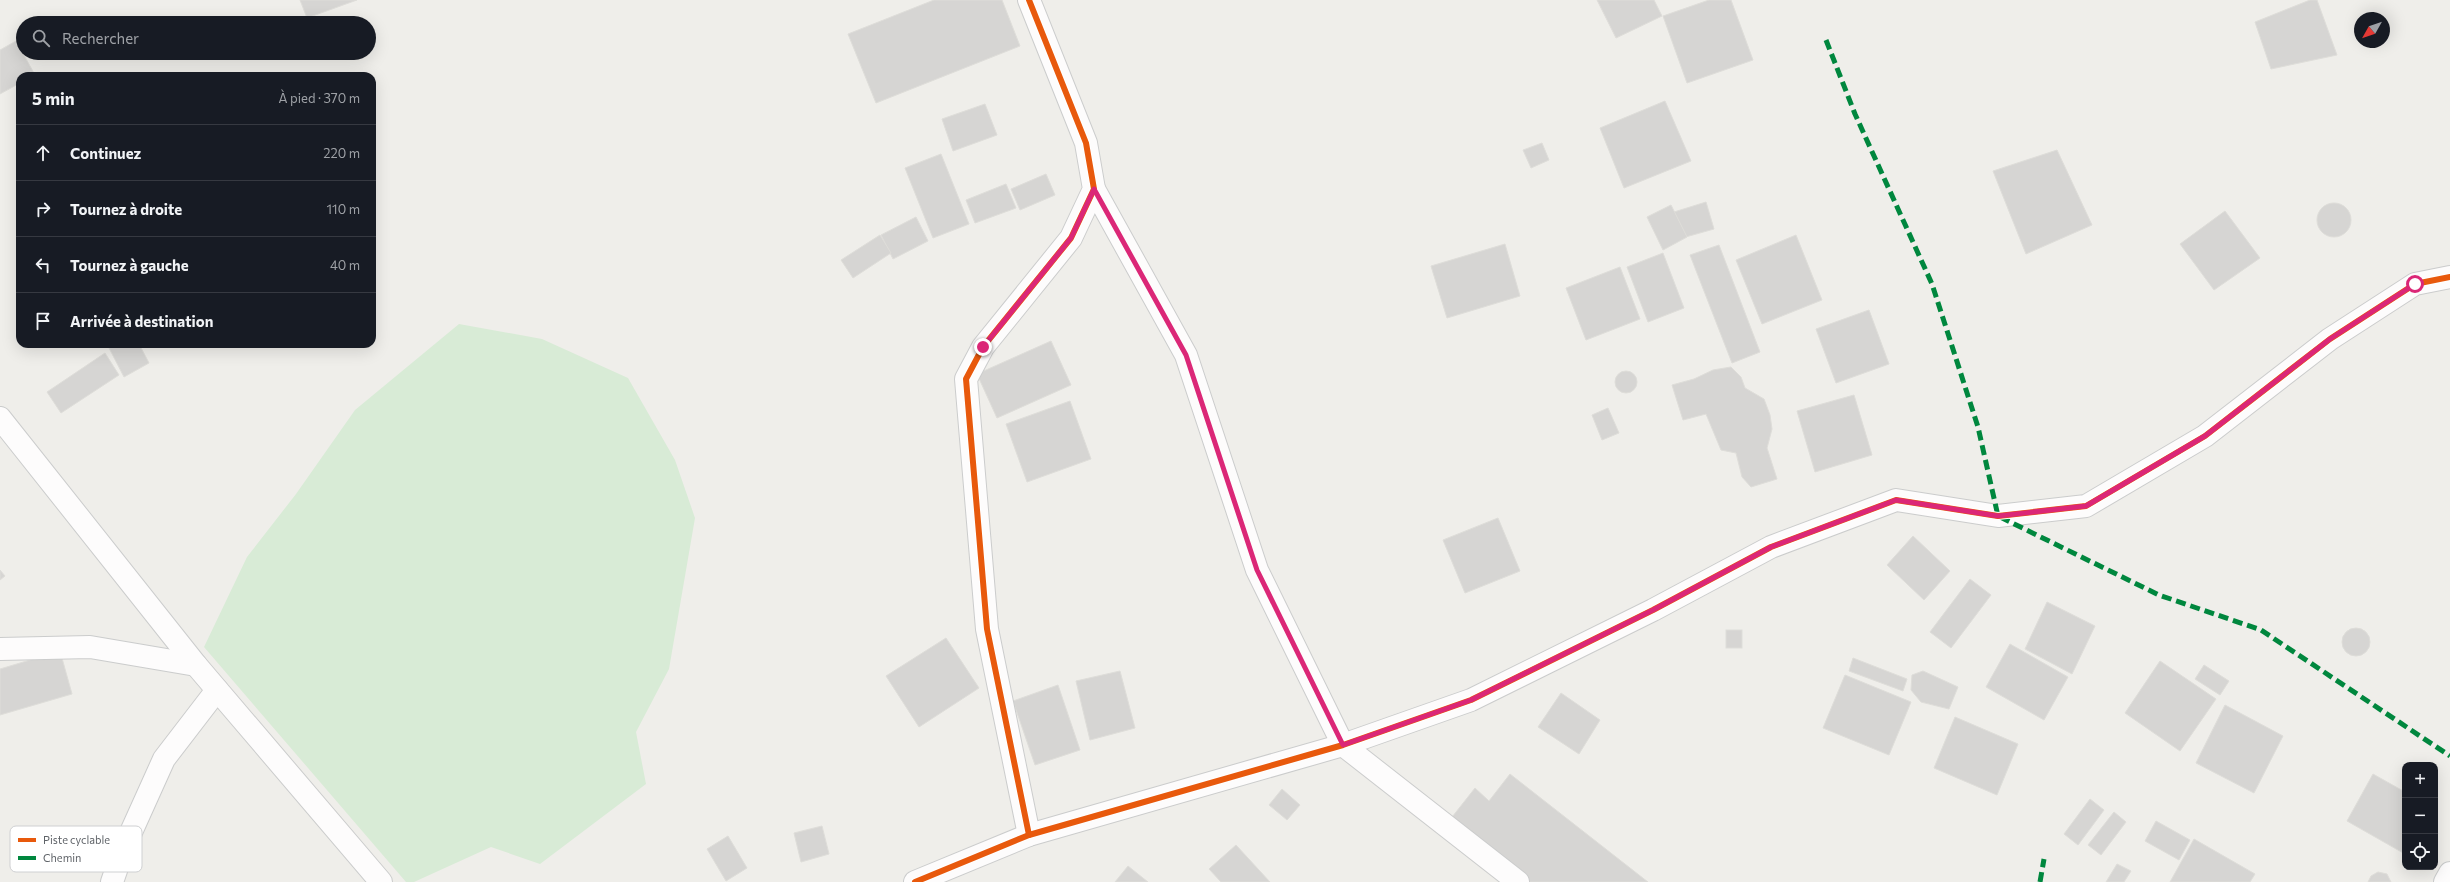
<!DOCTYPE html>
<html lang="fr">
<head>
<meta charset="utf-8">
<style>
	:root { --surface:#171b24; --page:#242831; --text:#f1f3f6; --muted:#9ea1a6; --line:#363941 }
	body { margin:0; font-family:Commissioner,sans-serif; background:var(--page); color:var(--text) }
	.controls { position:absolute; right:12px; bottom:12px; display:grid; overflow:hidden; border-radius:8px; box-shadow:0 4px 16px #0002 }
	.controls button { width:36px; height:36px; display:grid; place-items:center; padding:0; border:0; border-bottom:1px solid var(--line); background:var(--surface); color:var(--text); font:20px sans-serif }
	.compass { position:absolute; left:2354px; top:12px; width:36px; height:36px; border-radius:50%; background:var(--surface); box-shadow:0 4px 16px #0002; rotate:230deg }
	.stop { position:absolute; width:12px; height:12px; margin:-9px; border:3px solid #db2777; border-radius:50%; background:#fff }
	.stop.end { background:#db2777; border-color:#fff; box-shadow:0 1px 4px #0008 }
	.list { margin:0; padding:0; list-style:none }
	h2 { display:flex; justify-content:space-between; align-items:center; height:52px; margin:0; padding:0 16px; font-size:17px }
	h2 small { font-size:13px; font-weight:400; color:var(--muted) }
	.list li { display:grid; grid-template-columns:26px 1fr auto; gap:12px; align-items:center; box-sizing:border-box; height:56px; padding:0 16px; border-top:1px solid var(--line) }
	.list b { display:block; font-size:15px; white-space:nowrap }
	.list em { font-size:13px; font-style:normal; color:var(--muted) }
	.icon { flex:none; width:22px; height:22px; fill:none; stroke:currentColor; stroke-width:2; stroke-linecap:round; stroke-linejoin:round }
	.map { position:relative; flex:none; width:2450px; height:882px; overflow:hidden }
	.search { position:absolute; background:var(--surface); box-shadow:0 4px 16px #0002; left:16px; top:16px; width:360px; height:44px; display:flex; align-items:center; gap:10px; box-sizing:border-box; padding:0 14px; border-radius:22px; color:var(--muted); font-size:15px }
	.panel { position:absolute; background:var(--surface); box-shadow:0 4px 16px #0002; left:16px; top:72px; width:360px; height:276px; border-radius:12px }
	.map>svg:first-child { display:block }
	.green { fill:#d8ebd6 }
	.building { fill:#d6d5d3; stroke:#deddd9 }
	.lines { fill:none; stroke-linecap:round; stroke-linejoin:round }
	.minor-casing { stroke:#cbcccc; stroke-width:24 }
	.minor { stroke:#fdfcfc; stroke-width:22 }
	.quiet { stroke:#00873e; stroke-width:5; stroke-dasharray:10 5; stroke-linecap:butt }
	.cycleway-casing { stroke:#fff; stroke-width:8 }
	.cycleway { stroke:#e8590c; stroke-width:6 }
	.route { stroke:#db2777; stroke-width:5 }
	.key { fill:#fff; stroke:#cfd0d2; stroke-width:1 }
	.key-label { font-size:11px; fill:#5f6368 }
</style>
</head>
<body>
<div class="map">
<svg width="2450" height="882" viewBox="0 0 2450 882">
	<rect width="100%" height="100%" fill="#efeeea"/>
	<path class="green" d="M459,324L542,339L628,378L675,460L695,518L669,669L636,732L646,784L540,864L491,847L414,882H406L204,647L247,557L296,494L355,410Z"/>
	<g class="building">
		<path d="M300,0H357L307,18Z"/>
		<path d="M934,0H1002L1020,46L876,103L848,34Z"/>
		<path d="M1597,0H1654L1662,16L1616,38Z"/>
		<path d="M1709,0H1731L1753,60L1687,83L1663,16Z"/>
		<path d="M2310,0H2317L2337,55L2271,69L2255,22Z"/>
		<path d="M16,41L35,75L20,76V83L0,94V50Z"/>
		<path d="M1665,101L1691,161L1624,188L1600,128Z"/>
		<path d="M985,104L997,135L953,151L942,119Z"/>
		<path d="M1542,143L1549,160L1531,168L1523,150Z"/>
		<path d="M2057,150L2092,225L2026,254L1993,171Z"/>
		<path d="M941,154L969,224L933,238L905,168Z"/>
		<path d="M1046,174L1055,195L1020,210L1011,189Z"/>
		<path d="M1006,184L1016,208L975,223L966,200Z"/>
		<path d="M1706,202L1714,229L1682,238L1674,212Z"/>
		<circle cx="2334" cy="220" r="17"/>
		<path d="M1671,205L1687,237L1663,250L1647,217Z"/>
		<path d="M2225,211L2260,258L2214,290L2180,244Z"/>
		<path d="M916,217L928,241L893,259L881,235Z"/>
		<path d="M880,235L891,253L853,278L841,260Z"/>
		<path d="M1796,235L1822,300L1762,324L1736,260Z"/>
		<path d="M1505,244L1520,296L1447,318L1431,266Z"/>
		<path d="M1719,245L1760,352L1732,363L1690,255Z"/>
		<path d="M1663,253L1684,308L1648,322L1627,267Z"/>
		<path d="M1620,267L1640,319L1586,340L1566,288Z"/>
		<path d="M1869,310L1889,364L1836,383L1816,329Z"/>
		<path d="M1051,341L1071,385L997,418L977,374Z"/>
		<path d="M107,344H139L149,363L124,377Z"/>
		<path d="M105,353L119,375L61,413L47,392Z"/>
		<path d="M1731,367L1741,377L1745,388L1764,399L1770,415L1772,429L1767,448L1777,479L1751,487L1742,477L1736,453L1721,450L1706,414L1683,420L1672,385L1694,379L1713,370Z"/>
		<circle cx="1626" cy="382" r="11"/>
		<path d="M1854,395L1872,455L1815,472L1797,411Z"/>
		<path d="M1070,401L1091,459L1027,482L1006,424Z"/>
		<path d="M1608,408L1619,433L1602,440L1592,415Z"/>
		<path d="M1498,518L1520,571L1465,593L1443,540Z"/>
		<path d="M1913,536L1950,571L1924,600L1887,565Z"/>
		<path d="M0,570L5,576L0,580Z"/>
		<path d="M1970,579L1991,595L1951,648L1930,632Z"/>
		<path d="M2047,602L2095,626L2072,674L2025,649Z"/>
		<circle cx="2356" cy="642" r="14"/>
		<rect x="1726" y="630" width="16" height="18"/>
		<path d="M946,638L979,688L919,727L886,676Z"/>
		<path d="M2010,644L2068,677L2044,720L1986,687Z"/>
		<path d="M60,651L72,694L0,715V669Z"/>
		<path d="M1853,658L1907,679L1903,691L1849,671Z"/>
		<path d="M2160,661L2216,699L2180,751L2125,713Z"/>
		<path d="M2204,665L2229,681L2220,695L2195,679Z"/>
		<path d="M1120,671L1135,728L1090,740L1076,681Z"/>
		<path d="M1923,671L1958,687L1949,709L1921,702L1911,690L1912,675Z"/>
		<path d="M1845,675L1911,702L1889,755L1823,728Z"/>
		<path d="M1058,685L1080,750L1035,765L1013,701Z"/>
		<path d="M1561,693L1600,720L1579,754L1538,727Z"/>
		<path d="M2225,705L2283,736L2254,793L2196,763Z"/>
		<path d="M1955,717L2018,744L1997,795L1934,768Z"/>
		<path d="M1510,774L1648,882H1516L1445,826L1475,788L1489,801Z"/>
		<path d="M2373,774L2405,792V854L2347,821Z"/>
		<path d="M1282,789L1300,805L1287,820L1269,805Z"/>
		<path d="M2090,799L2104,810L2078,845L2064,834Z"/>
		<path d="M2114,812L2126,822L2101,855L2088,845Z"/>
		<path d="M2156,821L2190,840L2179,860L2145,841Z"/>
		<path d="M822,826L829,854L801,862L794,833Z"/>
		<path d="M728,836L747,868L726,881L707,849Z"/>
		<path d="M2194,839L2255,874L2250,882H2170Z"/>
		<path d="M1236,845L1270,882H1221L1209,869Z"/>
		<path d="M2117,864L2131,871L2124,882H2106Z"/>
		<path d="M1128,866L1148,882H1115Z"/>
		<path d="M2378,872L2387,874L2391,882H2368L2371,876Z"/>
	</g>
	<g class="lines">
		<g class="minor-casing">
			<g id="minor">
				<path d="M1029,0L1086,143L1094,189L1071,238L983,347L966,379L987,629L1029,835"/>
				<path d="M1094,189L1186,355L1257,570L1343,745L1518,882"/>
				<path d="M0,418L196,665L381,882"/>
				<path d="M0,649L90,647L196,665"/>
				<path d="M112,882L123,850L164,759L217,690"/>
				<path d="M915,882L1029,835L1343,745L1471,700L1653,610L1771,547L1896,500L1998,516L2086,506L2205,436L2330,339L2415,284L2450,277"/>
				<path d="M2445,882L2450,873"/>
			</g>
		</g>
		<use href="#minor" class="minor"/>
		<g class="quiet">
			<path d="M1826,40L1855,114L1932,284L1978,427L1998,516L2159,595L2261,630L2450,756"/>
			<path d="M2040,882L2044,859"/>
		</g>
		<g class="cycleway-casing">
			<g id="cycleway">
				<path d="M1029,0L1086,143L1094,189L1071,238L983,347L966,379L987,629L1029,835"/>
				<path d="M915,882L1029,835L1343,745L1471,700L1653,610L1771,547L1896,500L1998,516L2086,506L2205,436L2330,339L2415,284L2450,277"/>
			</g>
		</g>
		<use href="#cycleway" class="cycleway"/>
	</g>
	<g class="lines">
		<path class="route" d="M983,347L1071,238L1094,189L1186,355L1257,570L1343,745L1471,700L1653,610L1771,547L1896,500L1998,516L2086,506L2205,436L2330,339L2415,284"/>
	</g>
	<rect x="10" y="826" width="132" height="46" rx="6" class="key"/>
	<rect x="18" y="838" width="18" height="4" fill="#e8590c"/>
	<rect x="18" y="856" width="18" height="4" fill="#00873e"/>
	<g class="key-label">
		<text x="43" y="844">Piste cyclable</text>
		<text x="43" y="862">Chemin</text>
	</g>
</svg>
<div class="controls">
<button>+</button>
<button>−</button>
<button><svg class="icon" aria-label="locate" viewBox="0 0 24 24"><circle cx="12" cy="12" r="6"/><path d="M12 2v4M12 18v4M2 12h4M18 12h4"/></svg></button>
</div>
<svg class="compass" viewBox="-18 -18 36 36"><path d="M0-13l5 13h-10z" fill="#e53935"/><path d="M0 13l5-13h-10z" fill="#9ea1a6"/></svg>
<div class="stop" style="left:2415px;top:284px"></div>
<div class="stop end" style="left:983px;top:347px"></div>
<div class="search"><svg class="icon" aria-label="search" viewBox="0 0 24 24"><circle cx="10" cy="10" r="6"/><path d="M15 15l6 6"/></svg>Rechercher</div>
<section class="panel">
<h2>5 min<small>À pied · 370 m</small></h2>
<ul class="list">
<li><svg class="icon" aria-label="ahead" viewBox="0 0 24 24"><path d="M12 20V5M6 11l6-6 6 6"/></svg><div><b>Continuez</b></div><em>220 m</em></li>
<li><svg class="icon" aria-label="right" viewBox="0 0 24 24"><path d="M7 20v-9h11M14 6l5 5-5 5"/></svg><div><b>Tournez à droite</b></div><em>110 m</em></li>
<li><svg class="icon" aria-label="left" viewBox="0 0 24 24"><path d="M17 20v-9H6M10 6l-5 5 5 5"/></svg><div><b>Tournez à gauche</b></div><em>40 m</em></li>
<li><svg class="icon" aria-label="arrive" viewBox="0 0 24 24"><path d="M6 21V4h12l-3 4 3 4H6"/></svg><div><b>Arrivée à destination</b></div></li>
</ul>
</section>
</div>
</body>
</html>
